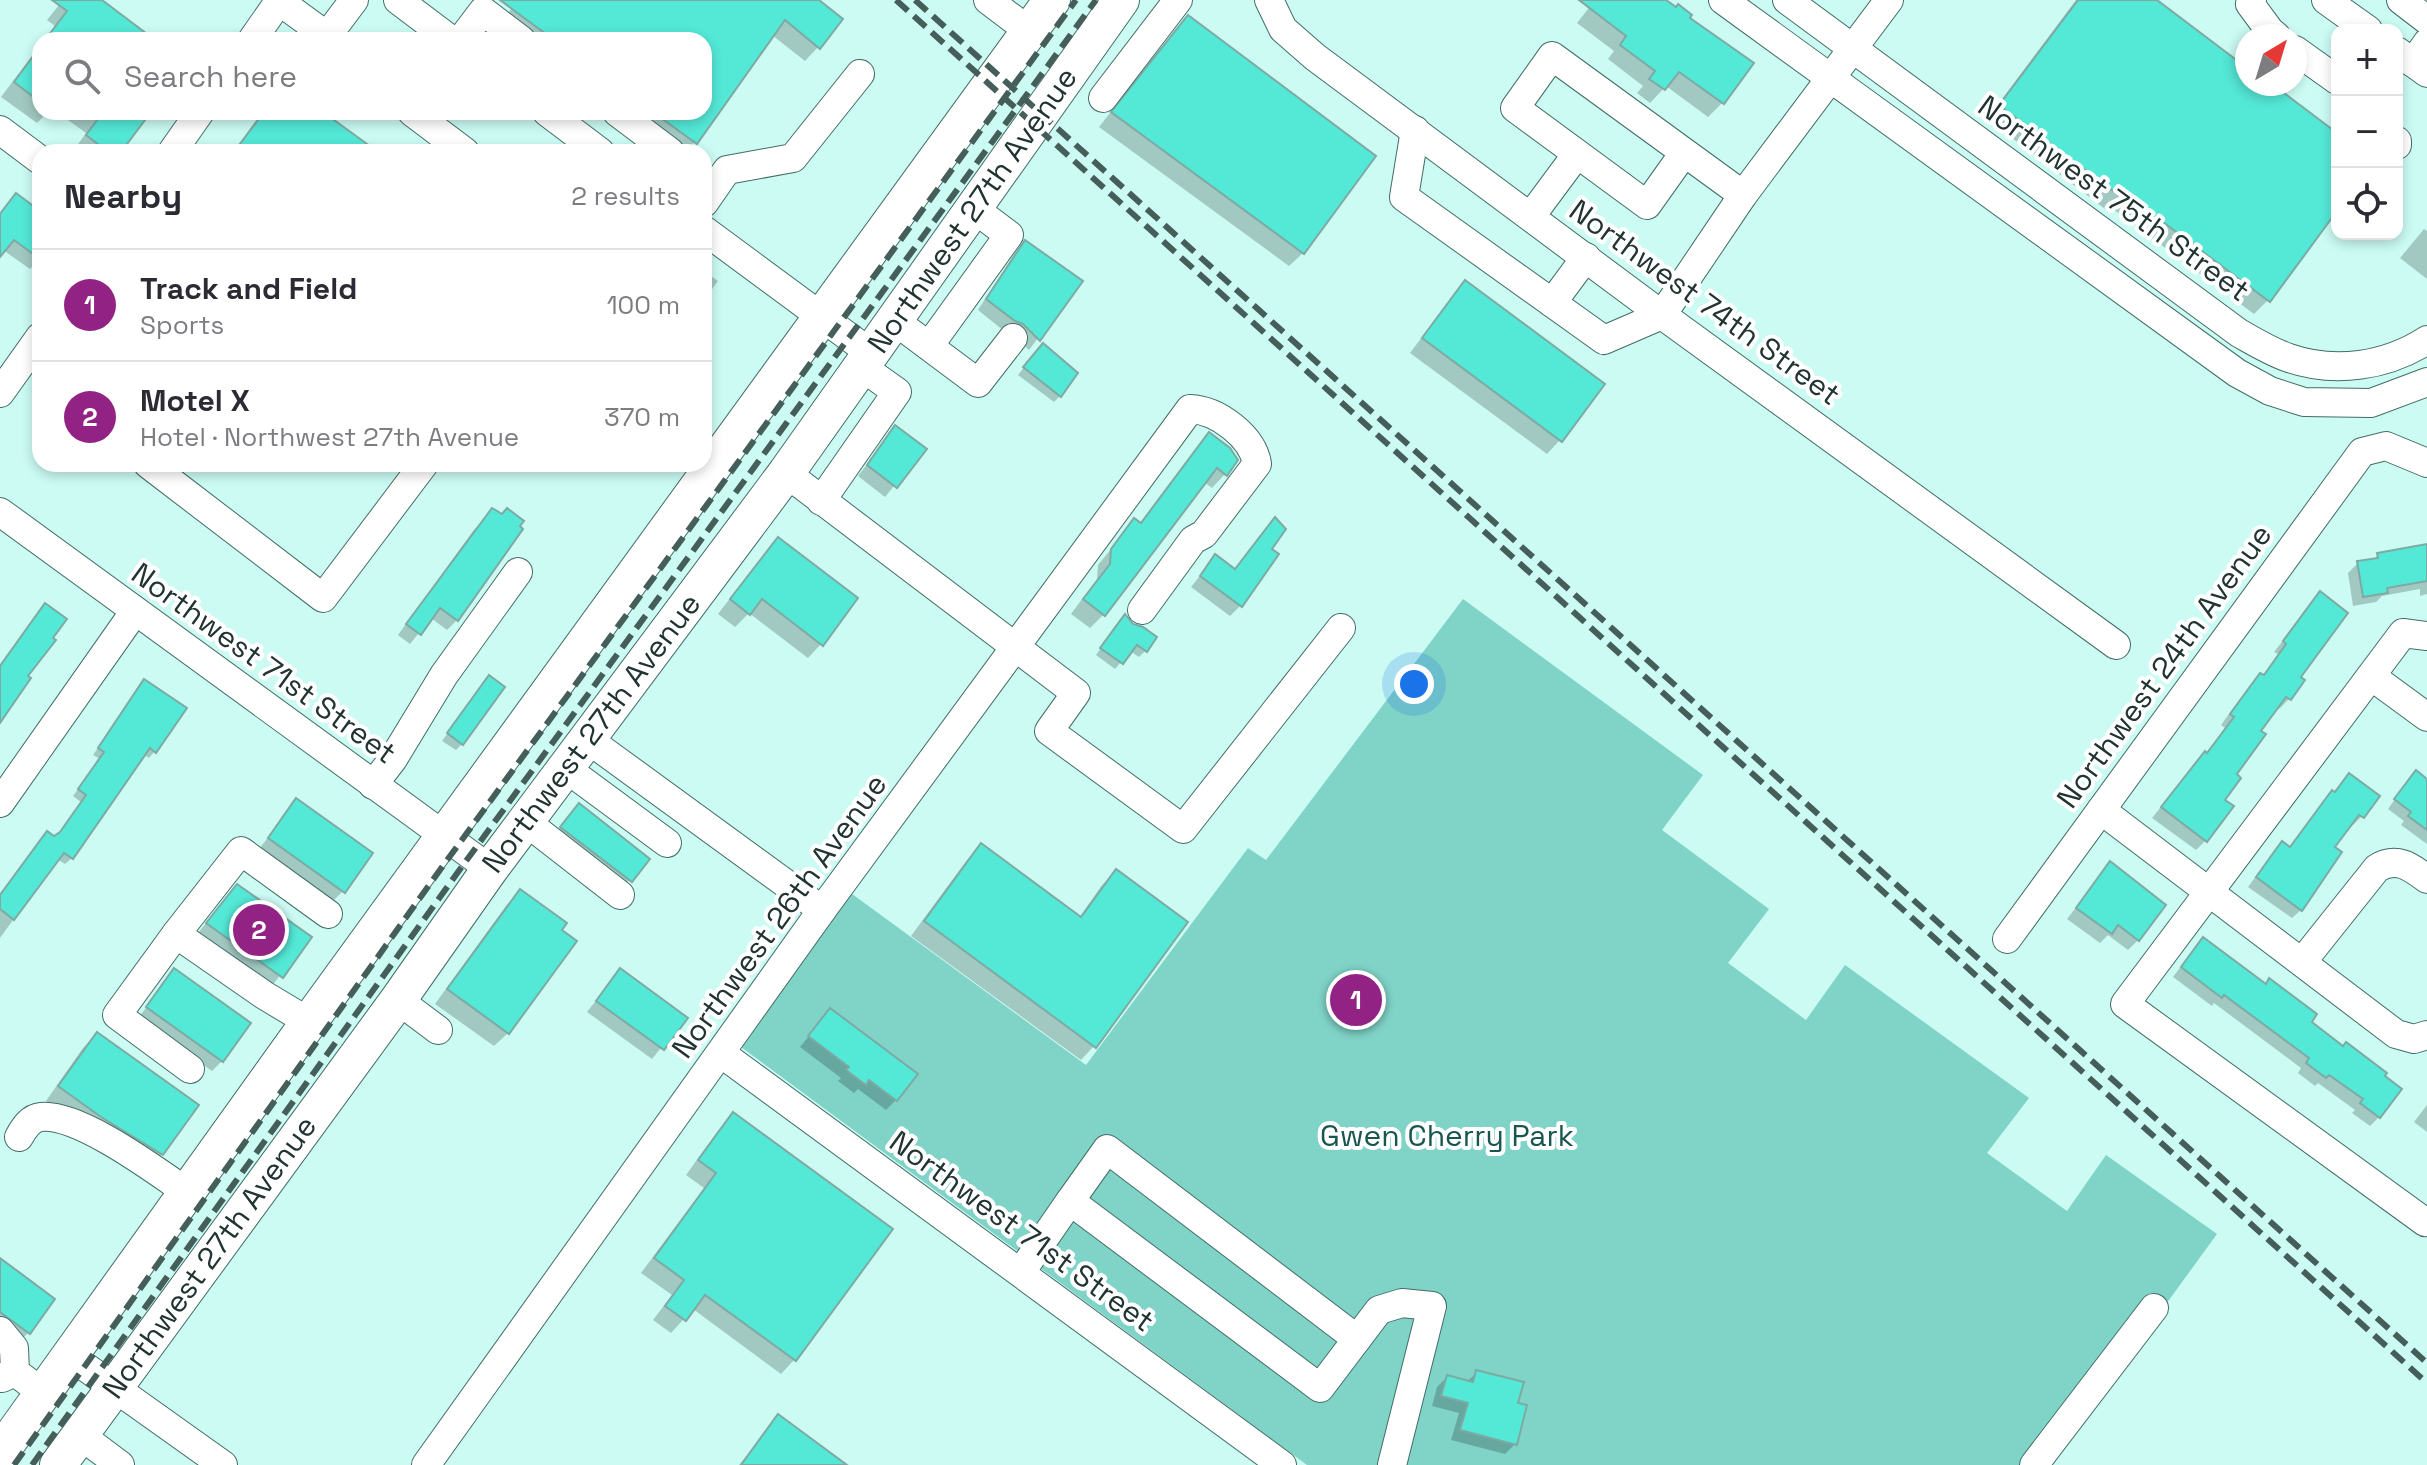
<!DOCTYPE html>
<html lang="en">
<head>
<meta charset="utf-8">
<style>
	:root { --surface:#fff; --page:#f2f2f3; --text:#2b2b33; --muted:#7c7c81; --line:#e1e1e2; --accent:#922283 }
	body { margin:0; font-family:"Space Grotesk",sans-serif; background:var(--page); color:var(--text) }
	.controls { position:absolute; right:24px; top:24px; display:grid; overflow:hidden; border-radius:16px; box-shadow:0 4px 12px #0003 }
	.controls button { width:72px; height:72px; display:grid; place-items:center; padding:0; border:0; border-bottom:2px solid var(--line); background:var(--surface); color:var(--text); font:40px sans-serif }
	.compass { position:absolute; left:2235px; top:24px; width:72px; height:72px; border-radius:50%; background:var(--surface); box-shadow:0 4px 12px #0003; rotate:38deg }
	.you { position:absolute; left:1414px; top:684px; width:28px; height:28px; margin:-20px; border:6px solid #fff; border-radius:50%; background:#1a73e8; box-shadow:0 0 0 12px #1a73e833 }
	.badge { display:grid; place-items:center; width:52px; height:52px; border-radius:50%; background:var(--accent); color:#fff; font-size:26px; font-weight:700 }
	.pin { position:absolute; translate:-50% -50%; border:4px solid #fff; box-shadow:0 2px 8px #0006 }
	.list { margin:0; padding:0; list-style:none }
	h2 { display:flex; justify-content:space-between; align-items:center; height:104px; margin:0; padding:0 32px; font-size:34px }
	h2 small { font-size:26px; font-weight:400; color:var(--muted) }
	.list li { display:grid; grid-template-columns:52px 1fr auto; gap:24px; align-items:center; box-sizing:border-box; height:112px; padding:0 32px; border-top:2px solid var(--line) }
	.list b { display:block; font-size:30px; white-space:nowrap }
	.list p { margin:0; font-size:26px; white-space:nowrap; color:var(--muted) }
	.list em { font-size:26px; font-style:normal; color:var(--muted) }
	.icon { flex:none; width:44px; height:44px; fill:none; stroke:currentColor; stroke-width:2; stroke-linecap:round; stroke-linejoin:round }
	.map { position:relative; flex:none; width:2427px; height:1465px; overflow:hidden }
	.search { position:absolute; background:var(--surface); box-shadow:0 4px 12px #0003; left:32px; top:32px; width:680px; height:88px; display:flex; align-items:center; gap:20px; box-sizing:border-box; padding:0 28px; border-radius:24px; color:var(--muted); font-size:30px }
	.panel { position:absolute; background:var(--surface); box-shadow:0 4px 12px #0003; left:32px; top:144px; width:680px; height:328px; border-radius:24px }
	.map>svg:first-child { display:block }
	.green { fill:#80d3c7 }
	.shadow { fill:#0003 }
	.building { fill:#54e8d7; stroke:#7daaa3; stroke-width:2 }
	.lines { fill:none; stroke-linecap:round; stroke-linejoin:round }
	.minor-casing { stroke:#426d67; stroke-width:30 }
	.major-casing { stroke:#426d67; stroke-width:38 }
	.minor { stroke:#fff; stroke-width:28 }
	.major { stroke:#fff; stroke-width:36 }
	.rail { stroke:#455e5a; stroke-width:6; stroke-dasharray:16 8; stroke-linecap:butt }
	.labels { text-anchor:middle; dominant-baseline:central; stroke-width:8; stroke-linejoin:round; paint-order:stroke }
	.street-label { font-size:30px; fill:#213431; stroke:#fff }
	.park-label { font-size:30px; fill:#18564f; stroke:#fff }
</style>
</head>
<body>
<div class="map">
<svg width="2427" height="1465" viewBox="0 0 2427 1465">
	<rect width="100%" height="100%" fill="#cbfbf3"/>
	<path class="green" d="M1463,599L1703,775L1662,830L1769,909L1728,963L1806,1020L1845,965L2029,1098L1987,1153L2067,1211L2106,1155L2217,1234L2049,1465H1307L737,1044L848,891L1086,1065L1248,848L1266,860Z"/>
	<g class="shadow">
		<path d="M63,0H99L152,40H44L55,26L47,20Z"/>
		<path d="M518,0H816L818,47L805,61L772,35L695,142L686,152H676L621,112H704V40H523L500,24Z"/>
		<path d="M1595,0H1662L1751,64L1722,103L1708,117L1666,86L1650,103L1637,93L1643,86L1608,59L1614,51L1577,23Z"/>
		<path d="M2076,0H2153L2245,69L2247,68V84H2269L2337,135V207L2268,300L2254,314L2113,209L2109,212L1987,119Z"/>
		<path d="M1188,18L1303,253L1289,266L1099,127L1174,32Z"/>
		<path d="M40,45V112H48L37,123L1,97Z"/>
		<path d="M57,112H148L118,152H76L74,150L86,133Z"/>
		<path d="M262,112H320L375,152H233Z"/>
		<path d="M16,196L40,213V259L30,269L3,250L0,254V214Z"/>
		<path d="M2424,229L2427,231V279L2400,258Z"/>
		<path d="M1025,243L1080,282L1029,350L1012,334L1004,331L978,310L1015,253Z"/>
		<path d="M704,271L718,281L704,300Z"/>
		<path d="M1465,283L1560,440L1547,454L1410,353L1452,297Z"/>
		<path d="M1036,352L1060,396L1054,402L1018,375Z"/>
		<path d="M895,428L924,449L885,497L858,476Z"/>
		<path d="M1210,435L1225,474L1212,488L1204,482L1104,614L1090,628L1071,614L1097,579L1098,565L1134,521L1139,524L1196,449Z"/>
		<path d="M492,511L457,620L447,630L431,618L410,644L398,635L473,531Z"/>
		<path d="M1275,520L1269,549L1240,606L1230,616L1191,587L1215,557L1234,570Z"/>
		<path d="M779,539L821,644L808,658L749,613L735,627L718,614L765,553Z"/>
		<path d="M2427,549V594L2420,596V589L2382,596L2376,602L2353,606L2348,573L2358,563L2372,561L2378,555Z"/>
		<path d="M2320,594L2298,677L2289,699L2279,709L2276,707L2259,732L2234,775L2206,840L2196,850L2152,818L2195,764L2206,754L2225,728L2221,725L2250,685L2260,675L2262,677L2278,654L2274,652Z"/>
		<path d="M1119,623L1145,651L1139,657L1130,651L1115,669L1096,655Z"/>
		<path d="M145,681L155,751L149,758L143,754L72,858L65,864L57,859L0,938V896L56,838L81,802L73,796L100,759L93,755Z"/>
		<path d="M483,684L462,744L456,750L442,741Z"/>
		<path d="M2349,776L2362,816L2353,825L2350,823L2333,847L2301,910L2292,918L2248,887L2273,853L2282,844L2289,849L2324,801Z"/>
		<path d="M2408,781H2427V844L2401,825L2404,821L2388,809Z"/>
		<path d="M297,801L343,891L333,901L259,849Z"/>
		<path d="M569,816L647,859L620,891L552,838Z"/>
		<path d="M981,846L1079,918L1102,885L1116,872L1094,1046L1081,1060L911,936L967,860Z"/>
		<path d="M2110,864L2138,940L2128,950L2108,935L2100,943L2067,919Z"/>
		<path d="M237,886L309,938L271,987L197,934Z"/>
		<path d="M520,892L508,1033L494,1046L435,1004L506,906Z"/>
		<path d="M2194,949L2309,1022L2343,1048L2379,1117L2370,1126L2352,1113L2355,1110L2318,1083L2315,1086L2298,1073L2301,1068L2214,1003L2212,1006L2173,977Z"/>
		<path d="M620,970L685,1018L652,1059L587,1012Z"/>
		<path d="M175,971L222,1061L212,1071L138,1018Z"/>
		<path d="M830,1010L896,1100L886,1110L858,1089L854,1093L838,1081L841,1078L800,1047Z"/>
		<path d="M97,1034L162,1154L148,1167L87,1130L46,1101L83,1048Z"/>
		<path d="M2427,1105V1132L2414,1122Z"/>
		<path d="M733,1115L890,1230L794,1360L781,1374L693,1309L671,1333L653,1320L672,1295L641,1273L704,1188L686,1175L720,1128Z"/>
		<path d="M0,1261L28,1333L18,1343L0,1330Z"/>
		<path d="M1477,1372L1516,1405L1515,1444L1505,1454L1451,1440L1459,1413L1432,1406L1437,1387L1447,1377L1467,1382Z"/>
		<path d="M779,1417L844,1465H739Z"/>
	</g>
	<g class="building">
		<path d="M52,0H102L155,40H45L67,11Z"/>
		<path d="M500,0H819L843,19L820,49L785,20L697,144L653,112H704V40H554Z"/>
		<path d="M1579,0H1666L1676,7L1678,4L1692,15L1690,18L1754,63L1724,104L1679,72L1665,90L1649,79L1655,71L1620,45L1626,36Z"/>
		<path d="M2078,0H2157L2247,68V84H2272L2337,133V211L2270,302L2128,196L2125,200L1999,105Z"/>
		<path d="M1188,15L1376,156L1304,254L1111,112Z"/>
		<path d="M40,47V102L14,82Z"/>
		<path d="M103,112H151L121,152H108L86,135Z"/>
		<path d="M264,112H323L378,152H234Z"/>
		<path d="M16,193L40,211V259L14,240L0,257V214Z"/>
		<path d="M1025,240L1083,281L1040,341L1023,324L1015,321L986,299Z"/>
		<path d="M1465,280L1605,384L1562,442L1422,338Z"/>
		<path d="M1043,343L1078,373L1061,397L1023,367Z"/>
		<path d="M895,425L927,449L897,488L867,465Z"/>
		<path d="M1209,432L1230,448L1238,460L1227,476L1217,468L1105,616L1083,599L1110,564L1111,549L1134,518L1141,523Z"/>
		<path d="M492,508L502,514L507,508L524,521L520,526L523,529L458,621L440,608L421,635L406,624Z"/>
		<path d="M1275,517L1286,529L1272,549L1279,554L1242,607L1200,576L1215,554L1235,569Z"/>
		<path d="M778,537L858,598L823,646L762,599L750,615L730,599Z"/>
		<path d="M2427,544V581L2387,588L2388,593L2363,597L2357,561L2378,558L2377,553Z"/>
		<path d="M2320,591L2348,613L2301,677L2305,680L2291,700L2286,697L2261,731L2266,734L2237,774L2241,778L2225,800L2234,806L2207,842L2161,807L2205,751L2207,753L2234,717L2230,714L2260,673L2264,675L2286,644L2283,641Z"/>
		<path d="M45,603L67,619L53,638L56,640L28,676L31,678L0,723V666Z"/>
		<path d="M1125,614L1133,624L1143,627L1157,637L1147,652L1137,645L1123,664L1100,648Z"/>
		<path d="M489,675L505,687L463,745L447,733Z"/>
		<path d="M144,679L187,708L156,753L150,748L73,859L64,853L14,920L0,909V895L47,831L54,836L60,832L86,795L78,789L104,752L98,748Z"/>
		<path d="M2416,770L2427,779V830L2408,816L2411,812L2394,799Z"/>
		<path d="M2349,773L2380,796L2364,818L2359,815L2335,847L2342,852L2302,911L2256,877L2282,841L2290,847L2332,790L2335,792Z"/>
		<path d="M296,798L373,853L345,893L268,838Z"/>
		<path d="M579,803L650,859L632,882L560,827Z"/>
		<path d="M981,843L1081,917L1116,869L1188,922L1096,1048L924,921Z"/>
		<path d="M2110,861L2166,905L2139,941L2118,925L2112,934L2076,908Z"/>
		<path d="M237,884L312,937L283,978L206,923Z"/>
		<path d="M520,889L567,923L562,930L577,941L509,1034L447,989Z"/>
		<path d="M2203,937L2266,984L2269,978L2317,1014L2312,1022L2317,1026L2343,1046L2346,1042L2387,1073L2385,1076L2402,1089L2380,1118L2360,1103L2363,1099L2329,1075L2326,1078L2306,1063L2309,1058L2224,995L2222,998L2181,967Z"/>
		<path d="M174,968L251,1023L223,1062L146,1007Z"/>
		<path d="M620,968L688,1018L664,1050L596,1001Z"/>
		<path d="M830,1008L918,1074L897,1101L869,1080L866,1085L846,1070L849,1067L808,1036Z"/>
		<path d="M97,1032L199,1105L163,1155L101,1117L58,1086Z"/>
		<path d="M733,1112L893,1229L796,1361L705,1295L686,1321L665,1306L684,1280L654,1258L716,1173L698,1160Z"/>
		<path d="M0,1258L55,1299L30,1334L0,1312Z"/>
		<path d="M1476,1370L1524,1382L1518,1403L1527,1405L1517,1445L1460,1430L1468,1403L1441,1396L1447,1375L1473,1382Z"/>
		<path d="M778,1414L847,1465H741Z"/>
	</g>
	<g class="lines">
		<g class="minor-casing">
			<g id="minor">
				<path d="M398,0L451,40"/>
				<path d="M988,0L1029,31"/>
				<path d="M1269,0L1283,29L1315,57L1662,315L2116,645"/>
				<path d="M1723,0L2237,373L2270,391L2304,402L2371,403L2427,382"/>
				<path d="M1787,0L2239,333C2255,342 2271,352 2289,358C2335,374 2387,366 2427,340"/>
				<path d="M2252,0L2250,4L2270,31L2276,36"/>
				<path d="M2326,0L2368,30"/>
				<path d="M2401,0L2427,20"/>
				<path d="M279,1L327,36"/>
				<path d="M252,40L280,0"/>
				<path d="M324,40L354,0"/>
				<path d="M461,40L483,11L521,40"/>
				<path d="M2295,50L2337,80"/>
				<path d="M2397,51L2427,73"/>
				<path d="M2413,63L2427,43"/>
				<path d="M1103,98L1178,0"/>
				<path d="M412,112L465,152"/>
				<path d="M547,112L600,152"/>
				<path d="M617,112L670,152"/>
				<path d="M0,130L40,160"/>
				<path d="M1415,130L1404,197L1604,340L1662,315L1743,195L1889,0"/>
				<path d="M2397,141V145"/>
				<path d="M172,152L200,112"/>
				<path d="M1684,153L1647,205L1515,108L1552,56L1743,195"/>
				<path d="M704,203L727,170L793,158L860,74"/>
				<path d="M1531,216L1577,154"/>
				<path d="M704,230L872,354"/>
				<path d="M1552,303L1586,257"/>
				<path d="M895,321L978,383L1013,338"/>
				<path d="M929,346L1009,235L973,208"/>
				<path d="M0,393L40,337"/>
				<path d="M148,464L323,598L424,464"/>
				<path d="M786,473L1076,693L1049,731L1183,829L1341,628"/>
				<path d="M821,501L897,392L862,367"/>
				<path d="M0,512L490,869"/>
				<path d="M2427,636L2403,633L2125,1004L2425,1222L2427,1221"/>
				<path d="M2371,676L2427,717"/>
				<path d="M586,738L822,910"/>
				<path d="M564,767L667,843"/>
				<path d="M373,785L393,759L444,675L518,572"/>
				<path d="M0,803L135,611"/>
				<path d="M2101,810L2396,1034L2414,1039L2427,1035"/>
				<path d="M525,821L620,895"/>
				<path d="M176,934L241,851L328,914"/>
				<path d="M2007,939L2362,452L2386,446L2427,463"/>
				<path d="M2302,962L2377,868C2397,856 2411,867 2427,879"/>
				<path d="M398,1000L438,1030"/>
				<path d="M722,1054L1282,1465"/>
				<path d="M190,1069L117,1015L176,934L264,995L309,1022"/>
				<path d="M19,1137C24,1128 30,1118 41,1117C79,1113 156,1171 187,1192"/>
				<path d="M1070,1201L1107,1149L1357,1339"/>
				<path d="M1021,1272L1070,1201L1320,1388L1379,1310L1402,1303L1432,1306L1392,1465"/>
				<path d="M0,1331L14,1348L15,1372"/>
				<path d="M70,1356L223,1465"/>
				<path d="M0,1377L2,1378L15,1372L43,1393"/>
				<path d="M80,1435L120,1465"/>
				<path d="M426,1465L822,910L1190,409C1218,410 1253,437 1257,464L1204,534L1193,540L1142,610"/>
				<path d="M2034,1465L2154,1308"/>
			</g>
		</g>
		<g class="major-casing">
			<g id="major">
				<path d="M0,1453L309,1022L1052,0"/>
				<path d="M58,1465L398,1000L490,869L786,473L1121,0"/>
			</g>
		</g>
		<use href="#minor" class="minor"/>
		<use href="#major" class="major"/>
		<g class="rail">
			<path d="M896,0L2427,1383"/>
			<path d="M915,0L2427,1363"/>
			<path d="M14,1465L445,863L1076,0"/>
			<path d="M32,1465L458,872L1096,0"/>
		</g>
	</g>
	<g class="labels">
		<g class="street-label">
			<text transform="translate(2114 198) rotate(36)">Northwest 75th Street</text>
			<text transform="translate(972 210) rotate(-55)">Northwest 27th Avenue</text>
			<text transform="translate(1705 302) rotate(36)">Northwest 74th Street</text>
			<text transform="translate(264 663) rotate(36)">Northwest 71st Street</text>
			<text transform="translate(2164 666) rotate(-54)">Northwest 24th Avenue</text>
			<text transform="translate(591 733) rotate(-53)">Northwest 27th Avenue</text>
			<text transform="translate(779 916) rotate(-54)">Northwest 26th Avenue</text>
			<text transform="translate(1022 1231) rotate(36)">Northwest 71st Street</text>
			<text transform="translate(209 1257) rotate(-54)">Northwest 27th Avenue</text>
		</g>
		<g class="park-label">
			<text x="1447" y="1135">Gwen Cherry Park</text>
		</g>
	</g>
</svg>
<div class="controls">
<button>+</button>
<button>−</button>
<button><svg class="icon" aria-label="locate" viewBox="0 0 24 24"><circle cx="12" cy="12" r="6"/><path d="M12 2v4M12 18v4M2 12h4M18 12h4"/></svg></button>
</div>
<svg class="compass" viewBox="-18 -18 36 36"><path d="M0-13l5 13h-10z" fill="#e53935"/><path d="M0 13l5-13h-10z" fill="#7c7c81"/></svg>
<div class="you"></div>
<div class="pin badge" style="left:1356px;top:1000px">1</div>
<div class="pin badge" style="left:259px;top:930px">2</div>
<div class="search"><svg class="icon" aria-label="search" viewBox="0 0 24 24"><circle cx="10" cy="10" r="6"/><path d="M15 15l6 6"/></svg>Search here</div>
<section class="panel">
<h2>Nearby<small>2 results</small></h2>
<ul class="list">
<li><span class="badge">1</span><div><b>Track and Field</b><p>Sports</p></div><em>100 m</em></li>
<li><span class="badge">2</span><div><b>Motel X</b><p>Hotel · Northwest 27th Avenue</p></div><em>370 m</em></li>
</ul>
</section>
</div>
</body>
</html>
